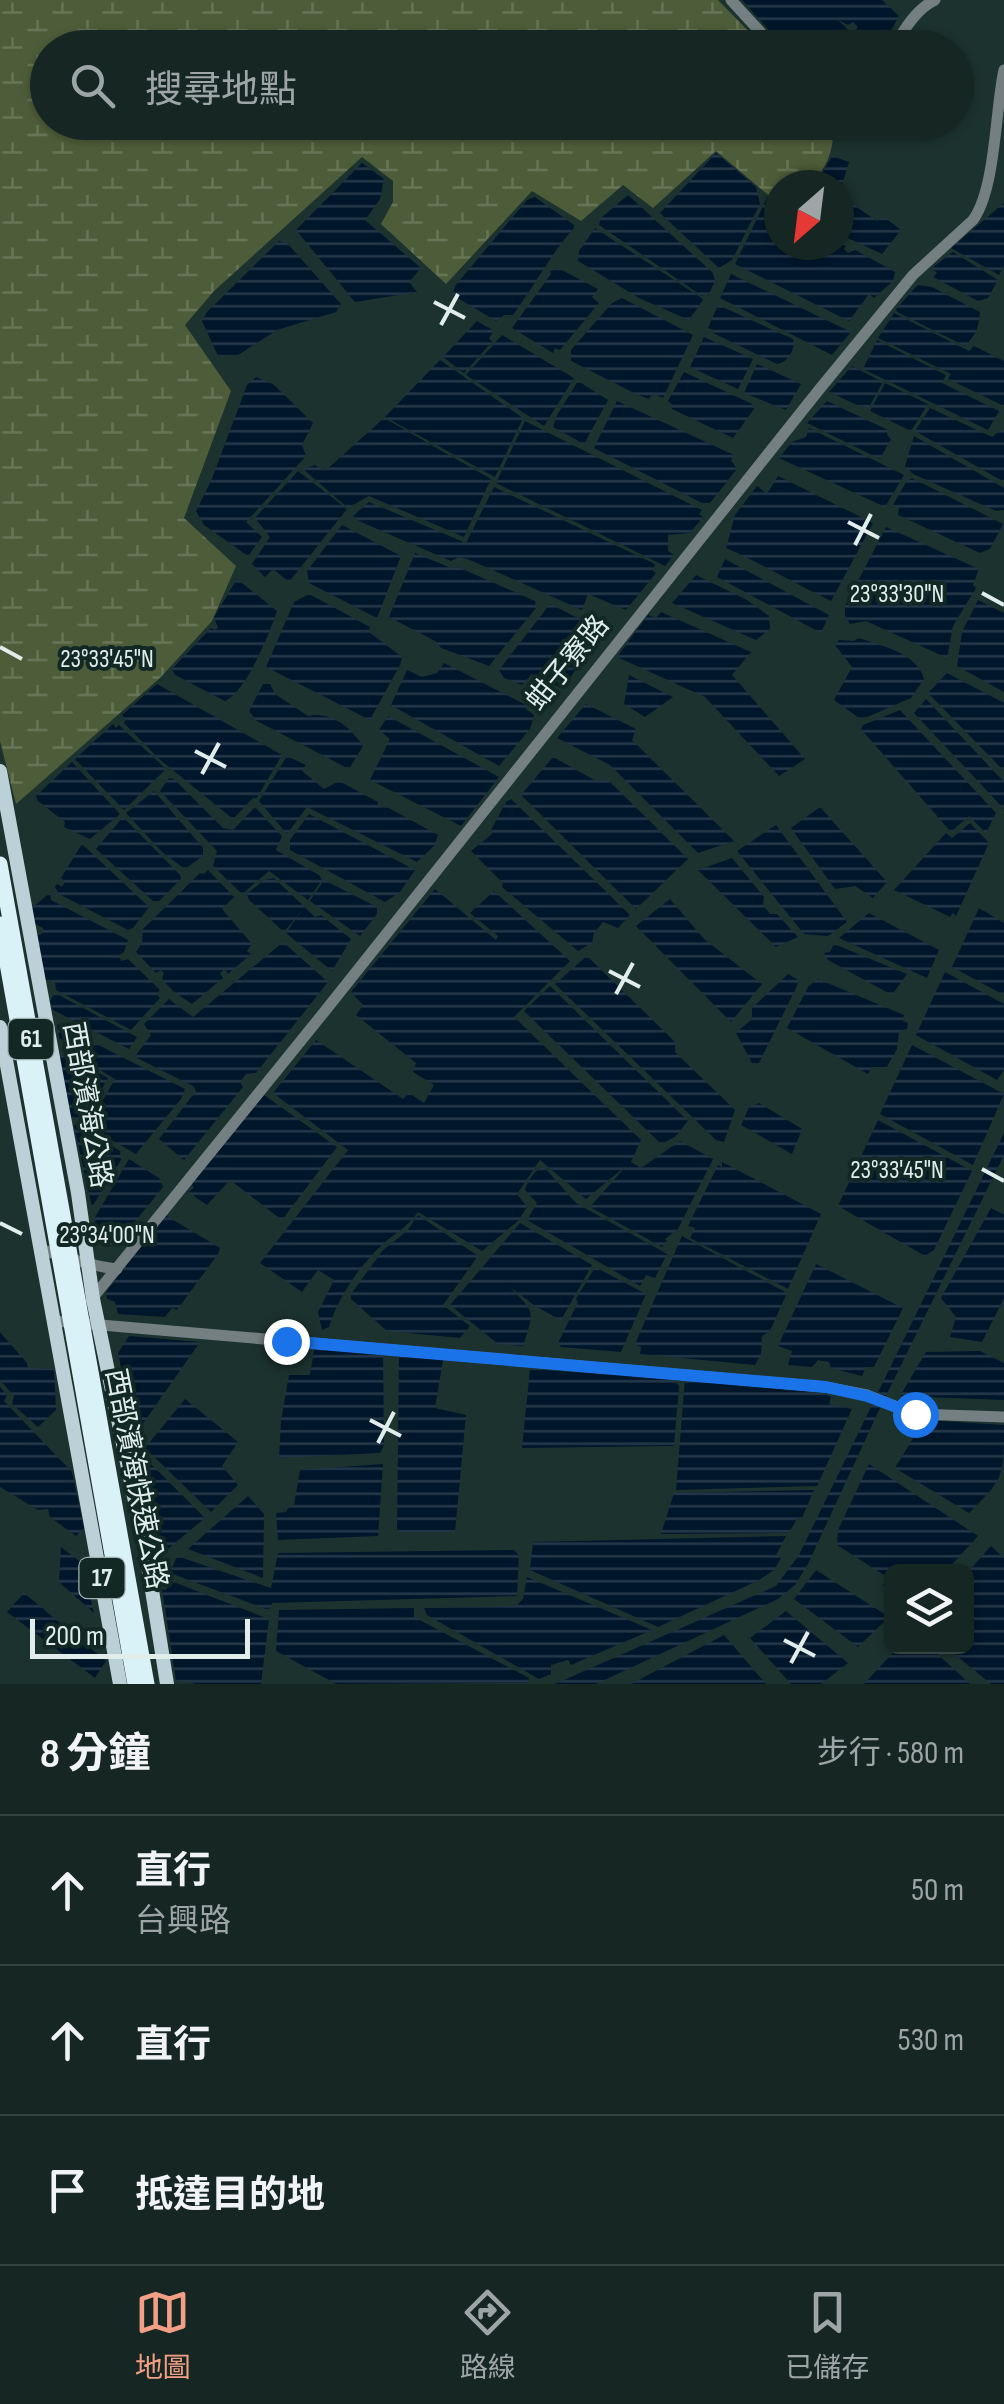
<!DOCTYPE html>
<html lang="zh-TW">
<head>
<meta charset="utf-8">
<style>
	:root { --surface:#152623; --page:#1e2e2b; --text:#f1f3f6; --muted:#9da5a6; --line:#344341; --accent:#f39f85 }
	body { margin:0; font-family:"Sofia Sans Condensed","Noto Sans TC",sans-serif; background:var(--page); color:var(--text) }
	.controls { position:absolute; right:30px; bottom:30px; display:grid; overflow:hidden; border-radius:15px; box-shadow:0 2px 8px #0004 }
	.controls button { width:90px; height:90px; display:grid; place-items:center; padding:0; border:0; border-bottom:2px solid var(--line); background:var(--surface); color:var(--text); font:50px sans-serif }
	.compass { position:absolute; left:764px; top:170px; width:90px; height:90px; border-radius:50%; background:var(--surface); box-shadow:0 2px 8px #0004; rotate:208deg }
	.scale { position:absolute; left:30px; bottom:25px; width:220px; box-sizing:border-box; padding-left:10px; border:5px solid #e0edeb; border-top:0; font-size:28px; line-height:35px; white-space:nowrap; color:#e0edeb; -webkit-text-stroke:8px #122825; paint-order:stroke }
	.stop { position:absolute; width:30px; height:30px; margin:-22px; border:8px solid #1a73e8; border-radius:50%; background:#fff }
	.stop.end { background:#1a73e8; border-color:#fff; box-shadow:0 2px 10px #0008 }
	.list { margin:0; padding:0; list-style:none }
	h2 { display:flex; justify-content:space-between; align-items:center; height:130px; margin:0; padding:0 40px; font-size:42px }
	h2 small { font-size:32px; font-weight:400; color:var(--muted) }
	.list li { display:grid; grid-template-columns:65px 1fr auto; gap:30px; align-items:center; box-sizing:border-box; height:150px; padding:0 40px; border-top:2px solid var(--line) }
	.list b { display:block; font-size:38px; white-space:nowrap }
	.list p { margin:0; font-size:32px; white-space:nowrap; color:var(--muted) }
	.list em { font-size:32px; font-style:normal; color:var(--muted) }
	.icon { flex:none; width:55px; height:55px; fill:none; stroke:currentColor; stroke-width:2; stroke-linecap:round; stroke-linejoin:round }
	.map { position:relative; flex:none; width:1004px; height:1684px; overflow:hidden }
	.search { position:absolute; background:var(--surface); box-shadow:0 2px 8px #0004; left:30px; right:30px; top:30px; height:110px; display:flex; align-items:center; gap:25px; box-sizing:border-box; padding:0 35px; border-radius:55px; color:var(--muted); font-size:38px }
	.sheet { height:580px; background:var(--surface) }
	nav { display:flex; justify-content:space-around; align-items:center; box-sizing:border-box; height:140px; border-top:2px solid var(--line); background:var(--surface); font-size:28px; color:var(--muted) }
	nav a { display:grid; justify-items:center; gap:5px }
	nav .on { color:var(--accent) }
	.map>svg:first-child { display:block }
	.wetland { fill:url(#wetland-marsh) }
	.water { fill:url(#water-rules) }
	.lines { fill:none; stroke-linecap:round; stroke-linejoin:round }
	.minor { stroke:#747f81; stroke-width:11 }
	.major { stroke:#bcd1d7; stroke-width:14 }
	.highway { stroke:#d8f2f8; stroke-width:15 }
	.route { stroke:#1a73e8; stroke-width:12 }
	.ticks { fill:none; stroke:#e0edeb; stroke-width:4 }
	.labels { text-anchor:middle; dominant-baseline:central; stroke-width:8; stroke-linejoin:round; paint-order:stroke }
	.shield { fill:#122825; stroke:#a2b2b0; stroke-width:2.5 }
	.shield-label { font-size:25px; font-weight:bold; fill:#e0edeb }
	.street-label { font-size:28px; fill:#e0edeb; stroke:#122825 }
	.ticks-label { font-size:25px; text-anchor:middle; fill:#e0edeb; stroke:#122825; stroke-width:8; stroke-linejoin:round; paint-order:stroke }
</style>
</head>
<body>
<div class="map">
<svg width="1004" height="1684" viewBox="0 0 1004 1684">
	<defs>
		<pattern id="wetland-marsh" width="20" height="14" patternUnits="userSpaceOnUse" patternTransform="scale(2.5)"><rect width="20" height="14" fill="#4e5d39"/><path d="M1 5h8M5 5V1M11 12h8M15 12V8" fill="none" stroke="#677556"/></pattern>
		<pattern id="water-rules" width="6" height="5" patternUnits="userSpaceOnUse" patternTransform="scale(2.5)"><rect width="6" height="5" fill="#00162b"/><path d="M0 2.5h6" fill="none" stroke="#25384a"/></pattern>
	</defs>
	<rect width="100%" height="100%" fill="#1c322f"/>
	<path class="wetland" d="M0,0H718L764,47L48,48V122H833C835,149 828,164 812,185H779V204L716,151L653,208L623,185L581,221L532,191L446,284L381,224L393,202V181L362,157L214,291L185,325L231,391L184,518L236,566L212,621L160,678L16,804L0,741Z"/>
	<g class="water">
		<path d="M742,0H882L899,16L882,47H871L855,31L858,27L853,22L848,25L838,20L865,47H784Z"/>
		<path d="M716,153L756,187L760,204L732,260L719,268L660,213Z"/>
		<path d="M832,156L849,162L840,191L842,197L877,221L884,217L901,230L882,254L839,234V185H816Z"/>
		<path d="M362,163L384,179L380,199L365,220L421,268L409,282L417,292L355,302L296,230Z"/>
		<path d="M628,195L713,273L715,281L709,293L702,296L599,225L601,218Z"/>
		<path d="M535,197L574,225V228C550,255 535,285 513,315H504L496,321L453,295L455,286L527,200Z"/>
		<path d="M767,198L779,209V245H839V242L846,246L844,249L848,253L855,250L895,272L893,281L874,298L869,294L849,321L735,264Z"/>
		<path d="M1004,203V265L999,275L951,248Z"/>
		<path d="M595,228L700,297L703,300L689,320L639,298L578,261L579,251Z"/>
		<path d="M279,241L288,244L341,304L336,312L277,330L238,355L218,356L202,321L207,312Z"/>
		<path d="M953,252L998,280L988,298L978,301L933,277L937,273L932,268Z"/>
		<path d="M560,269L598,289L592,297L599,303L560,350L555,348L553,353L512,328L551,274L550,271Z"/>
		<path d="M731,274L851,332L832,355L720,298Z"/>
		<path d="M918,285L932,287L980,312C978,330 977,332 965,346L897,312L896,309Z"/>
		<path d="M622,298L693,335L663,398L653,393L649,399L638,395L571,361V350L612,303Z"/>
		<path d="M718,305L793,339C796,349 787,363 777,364L713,333L714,330L708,328Z"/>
		<path d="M894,313L969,351L974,346L1004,361V406L948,379L951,374L878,338Z"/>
		<path d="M477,321L494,331L489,338L492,342L464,373L443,357Z"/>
		<path d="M502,335L574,378L544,426L466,375Z"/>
		<path d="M704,337L753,359L738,389L690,367Z"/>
		<path d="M877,340L946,375L942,383L999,411L988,430L863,369Z"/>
		<path d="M440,360L523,418L495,477L385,417Z"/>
		<path d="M757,364L801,384L786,410L744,393Z"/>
		<path d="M852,366L883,382L869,407L857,405L829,392Z"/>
		<path d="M684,372L752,404L754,409L733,438L672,409L673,405L668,401Z"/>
		<path d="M256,377L273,384L313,423L302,445L306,456L246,522L262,537L248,556L204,525L196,511L211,481L247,385Z"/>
		<path d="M578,381L608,400L584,444L553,427L557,415Z"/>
		<path d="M885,383L928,404L911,431L870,411Z"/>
		<path d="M617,401L734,455L731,460L737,469L710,503H702L594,448Z"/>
		<path d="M827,401L888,430L887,435L891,439L880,459L807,423Z"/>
		<path d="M930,408L992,437L1001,430L1004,432V482L915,431Z"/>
		<path d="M384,418L491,479L464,537L369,496L348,508L303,469L315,465L325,471Z"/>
		<path d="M525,421L702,510L699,514L703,517L690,533L668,535V551L674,555L665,566L496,483Z"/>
		<path d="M809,428L904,475L885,507L779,458L792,442L806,437Z"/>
		<path d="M914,436L1004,488V510L996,511L913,474L905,466Z"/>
		<path d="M298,471L347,509L289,582L273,569L265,577L252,564L270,537L255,518Z"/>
		<path d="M778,476L873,523L831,601C795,584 763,564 726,548L735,515L757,486L767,494Z"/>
		<path d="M912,478L1003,524L990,549L980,553L898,515L899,508L893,505L906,482Z"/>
		<path d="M494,487L655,564L653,571L656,573L626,610L588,594L582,610L470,560L459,557L451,561L361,522L353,516L369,502L466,543Z"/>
		<path d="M342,525L401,556L377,618L309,583L307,571Z"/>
		<path d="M886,527L979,569L973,585L976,588L953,626L947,658L866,621L850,624L845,616V606Z"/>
		<path d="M415,553L451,568L458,567L535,601L536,608L489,666L441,648L435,641L389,617Z"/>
		<path d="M725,559L829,615L821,633L717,577Z"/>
		<path d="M696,575L747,600L769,616L770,629L756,640L672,603Z"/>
		<path d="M237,579L277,611C269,634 247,691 225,701L175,675L172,669L211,628L215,630L218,628L214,617Z"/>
		<path d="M309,594L370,627L369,632L402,657L400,665L370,720L266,667L294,602Z"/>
		<path d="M978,600L1004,613V692L957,666L962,632Z"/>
		<path d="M550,604L609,634L608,637L600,638L566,683L559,687L532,674L522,685L504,678L499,670Z"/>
		<path d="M661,612L751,652L732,675L805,759L779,776L705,697L617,657L648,615L656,618Z"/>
		<path d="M859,638C882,646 917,653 924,679L911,698L865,718H859L834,700L852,667L835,645L839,640L854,641Z"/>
		<path d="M444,663L526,705V709L534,715L530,729L499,766L391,705L407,670L422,677L437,673Z"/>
		<path d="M947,673L1004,703V771L928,693Z"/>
		<path d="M629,675L673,697L645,717L624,704Z"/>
		<path d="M157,684L282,755L257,798H253L233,819L158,758L124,723L126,719L122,715Z"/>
		<path d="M263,684H270L275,694L308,716C332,711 350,727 363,746L349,769L257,721L249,711Z"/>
		<path d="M926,699L1004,782V809L914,713Z"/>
		<path d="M586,704L636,729L632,740L734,841L698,853L610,765L557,738Z"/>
		<path d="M900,710L996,813L986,833L969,816L951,832L861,729L863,725Z"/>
		<path d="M388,716L499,777L461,826L370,780L390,739L379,730Z"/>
		<path d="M113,724L116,728L119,725L166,769L124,810L75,759Z"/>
		<path d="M287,756L306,765L302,771L324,789L339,781L378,802L377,806L387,807L438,835L435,845L417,862L307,807L287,834L259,801Z"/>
		<path d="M553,757L596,781L608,780L688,859L636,909L521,795Z"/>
		<path d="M72,762L120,814L90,839L64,827L65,822L38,801L36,796Z"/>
		<path d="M169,778L174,779L223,828L233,830L255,807L282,836L276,850L319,875L322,880L308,900L269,871L242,894L213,866L217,851L160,791Z"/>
		<path d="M154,791L203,848V856L185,869L163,853L126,813Z"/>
		<path d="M511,799L630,915L618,928L603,922L594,933L592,943L578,951L502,887L503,883L471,851L492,834L491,830L506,802Z"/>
		<path d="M820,807L887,882L873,898L855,886L835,889L791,828Z"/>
		<path d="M309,814L415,870L400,892L385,902L290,850V840Z"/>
		<path d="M123,817L180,875L181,879L159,901H153L96,849Z"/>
		<path d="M970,823L989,843L956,916L953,913L950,917L894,890L946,833L952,838Z"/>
		<path d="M776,825L847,922L828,936L804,934L737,851Z"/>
		<path d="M82,844L149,907L133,928L128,930L59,894L55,887L57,884L62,887L65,882L61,878Z"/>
		<path d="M732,858L764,897L763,905L770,914H777L798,937L776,947L698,870Z"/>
		<path d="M208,870L234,897L222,909L252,944L247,951L251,954L228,974L225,969L220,973L223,978L192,1004L174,992L162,979L164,973L161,970L156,973L136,952L142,943L143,929L200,873L204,874Z"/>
		<path d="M274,878L315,917L321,915L351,939L332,971L286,933L303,909L284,932L249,900L247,894L264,880Z"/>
		<path d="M324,880L377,907V914L360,936L310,901Z"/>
		<path d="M435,889L496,940L498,936L470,913L494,891L570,961L514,1017L641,1140L631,1162L641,1168L680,1141L713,1159L678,1229L665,1239L667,1241L662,1247L590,1207L627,1165L586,1199L540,1160L517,1194L527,1207L518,1221L482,1251L418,1212C406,1229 396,1232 382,1245C359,1266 338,1298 329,1327L322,1330L318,1312L334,1280L318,1270L302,1292L260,1263L348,1150L273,1093L316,1040L403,1099L409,1093L424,1103L434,1085L413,1072L416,1063L356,1015L363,1005L351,992Z"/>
		<path d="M50,893L51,900L128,940L124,952L119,955L121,961L128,959L160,990L156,994L160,998L131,1030L56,990L55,982L42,979L37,935L42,934L43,928L35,924L29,910Z"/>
		<path d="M670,899L704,939L762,984L731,1022L636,926Z"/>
		<path d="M979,908L1004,923V995L952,967Z"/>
		<path d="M869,913L939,950L927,978L839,938Z"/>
		<path d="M283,942L328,982L256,1073L246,1074L240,1082L243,1087L184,1160L159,1139L196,1091L193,1086L137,1058L136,1055L151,1035L144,1024L169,999L193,1017Z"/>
		<path d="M834,944L907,974L892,995L828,960L824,953L830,952Z"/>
		<path d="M587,956L675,1042V1052L735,1110L724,1142L716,1140L555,984Z"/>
		<path d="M945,972L1004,1004V1070L997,1080L916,1035Z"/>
		<path d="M788,974L798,980L797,986L759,1063H752L736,1033L752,1019V1008Z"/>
		<path d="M818,979L904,1015L903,1021L908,1023L907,1029L899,1032L897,1049L887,1067H872L868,1074L787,1028L808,987Z"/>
		<path d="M550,986L688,1121L675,1137L661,1144L524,1011Z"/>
		<path d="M55,993L137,1037L129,1049L53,1010L50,1001Z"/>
		<path d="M57,1024L185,1089L181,1099L136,1154L92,1129L89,1124L115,1079L70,1052L66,1042L59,1038Z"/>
		<path d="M912,1045L1004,1094L973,1165L880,1114Z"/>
		<path d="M59,1055L67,1056L108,1078L84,1121L70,1116Z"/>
		<path d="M264,1095L337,1147L282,1220L230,1180L207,1205L188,1192L194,1188L191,1183Z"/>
		<path d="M759,1103L802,1129L792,1154L741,1125L749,1107Z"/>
		<path d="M878,1120L972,1171L934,1250L925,1256L838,1206Z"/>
		<path d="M76,1124L120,1151L121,1160L92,1207L74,1126Z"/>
		<path d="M1004,1133V1155L880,1408L808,1564L795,1585L778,1599L596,1684H555L776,1586L799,1555Z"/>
		<path d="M129,1159L159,1178L163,1187L118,1243L107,1247L102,1243L94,1219Z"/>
		<path d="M722,1162L821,1214L788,1289L690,1238L695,1228L688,1226L718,1165L722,1167Z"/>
		<path d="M544,1167L576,1203L667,1254L655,1278L646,1275L640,1286L527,1220L537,1203L525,1190C527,1181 535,1169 544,1167Z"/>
		<path d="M991,1208L1004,1215V1298L982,1342L950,1337L956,1317L941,1298Z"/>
		<path d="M165,1215L220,1248L218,1254L177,1310L172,1308L165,1317L118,1314L115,1302L107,1299L106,1292Z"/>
		<path d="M418,1215L478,1256L443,1305L470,1326L460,1338L387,1331L351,1299V1294L383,1250L407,1231Z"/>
		<path d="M520,1223L592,1265L561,1320L535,1306L510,1287C535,1314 535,1309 523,1346L498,1344L450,1305Z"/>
		<path d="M682,1236L787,1293L770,1331L762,1336L761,1354L755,1365L640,1354L641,1347L635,1344Z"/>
		<path d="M816,1264L903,1308L874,1367H866L862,1376L831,1368L829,1362L818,1360L812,1367L788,1365L792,1351L778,1346Z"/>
		<path d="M595,1267L646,1294L621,1352L561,1347L558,1343L578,1302L576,1299Z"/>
		<path d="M0,1332L27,1363L28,1368L54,1369L56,1410L38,1427L12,1404L14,1396L0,1380Z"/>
		<path d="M129,1336L200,1342L135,1435L118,1353Z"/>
		<path d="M315,1344L383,1355L384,1445L380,1453L279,1458L281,1421L289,1375H310Z"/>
		<path d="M980,1351L1004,1363V1400L900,1396L926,1352Z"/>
		<path d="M399,1354L443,1360L435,1408L466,1415L455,1532H397Z"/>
		<path d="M530,1369L673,1379L679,1386L674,1446L522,1448Z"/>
		<path d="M685,1379L823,1393L831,1397L829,1404L852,1409L817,1486L676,1490Z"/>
		<path d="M0,1387L7,1395L4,1401L72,1472L84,1528L76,1536L50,1517L48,1509L38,1510L0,1487Z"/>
		<path d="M185,1399L238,1442L222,1466L238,1485L211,1512L145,1448Z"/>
		<path d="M924,1420L1004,1425C1004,1477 1004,1478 969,1513L895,1468Z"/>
		<path d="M143,1456L205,1518L157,1558L137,1458Z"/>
		<path d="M383,1464L378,1536L278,1540L276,1513L286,1512L290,1505H294L300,1470Z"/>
		<path d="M869,1464L978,1536L946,1571L892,1572L891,1593L883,1585L887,1577L837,1545L838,1530Z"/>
		<path d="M814,1490L802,1518L798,1517L789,1533L661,1534L674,1493Z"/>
		<path d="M248,1496L264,1514L263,1578L188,1549Z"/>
		<path d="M786,1536L776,1555L781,1558L774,1570L759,1580L658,1627L530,1570L533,1542Z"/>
		<path d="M991,1546L1004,1558V1684H991L946,1647L966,1646L967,1573Z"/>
		<path d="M61,1547L87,1567L86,1579L94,1613L59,1582Z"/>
		<path d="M514,1550L519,1555L517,1596L272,1603L271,1608L266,1609L170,1573L177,1556L271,1588L278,1553Z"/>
		<path d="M816,1570L889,1617L858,1647L794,1599Z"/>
		<path d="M527,1577L652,1630L571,1665L568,1660L551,1665V1674L539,1679L427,1615L424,1608L516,1606L523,1599Z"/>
		<path d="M171,1581L269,1619L261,1684H196L176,1680L162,1589L166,1590Z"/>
		<path d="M24,1593L106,1661L95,1678L7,1612Z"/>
		<path d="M414,1608V1617L529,1678L528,1683L336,1684L276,1651L279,1610Z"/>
		<path d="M786,1611L848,1663L821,1684H791L750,1638Z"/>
		<path d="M724,1635L766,1684H631Z"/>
		<path d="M898,1647H930L970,1684H864Z"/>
	</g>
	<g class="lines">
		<g class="minor">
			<path d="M731,0L775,48"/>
			<path d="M893,48C904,30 916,9 935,0"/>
			<path d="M40,1249C66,1257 90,1266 117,1269"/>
			<path d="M91,1300L325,1011L818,391L913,275L973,220C996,188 995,110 1004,70"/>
			<path d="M54,1321L825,1387L867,1395L915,1414L1004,1417"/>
		</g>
		<g class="major">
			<path d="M0,771L78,1193L93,1299L147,1559L167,1684"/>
			<path d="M0,1027L120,1684"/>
		</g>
		<g class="highway">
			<path d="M0,864L147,1684"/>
			<path d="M0,924L135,1684"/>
		</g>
	</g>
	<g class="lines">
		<path class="route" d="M286,1341L826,1387L867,1396L915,1414"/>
	</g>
	<path class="ticks" d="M434,302L465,318M441,325L458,294M848,522L879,538M855,545L871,514M982,593L1004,605M0,647L22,659M195,751L226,767M202,774L219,743M609,971L640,987M616,994L633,963M982,1169L1004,1181M0,1223L22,1234M370,1420L401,1436M378,1443L394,1412M784,1640L815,1656M791,1663L808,1632"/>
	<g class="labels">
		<g class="shield">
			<rect x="8.5" y="1019" width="45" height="40" rx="8"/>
			<rect x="79.5" y="1558" width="45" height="40" rx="8"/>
		</g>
		<g class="shield-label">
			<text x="31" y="1039">61</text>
			<text x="102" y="1578">17</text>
		</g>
		<g class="street-label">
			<text transform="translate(568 663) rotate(-51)">蚶子寮路</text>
			<text transform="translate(87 1105) rotate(80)">西部濱海公路</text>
			<text transform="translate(136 1479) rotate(79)">西部濱海快速公路</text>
		</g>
	</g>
	<g class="ticks-label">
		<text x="897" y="602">23°33'30"N</text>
		<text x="107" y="667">23°33'45"N</text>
		<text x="897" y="1178">23°33'45"N</text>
		<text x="107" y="1243">23°34'00"N</text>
	</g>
</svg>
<div class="controls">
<button><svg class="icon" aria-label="layers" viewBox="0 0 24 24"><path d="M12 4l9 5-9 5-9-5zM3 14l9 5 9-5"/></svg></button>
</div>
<svg class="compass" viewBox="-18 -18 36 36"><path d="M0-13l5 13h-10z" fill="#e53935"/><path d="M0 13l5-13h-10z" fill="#9da5a6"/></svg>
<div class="scale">200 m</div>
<div class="stop" style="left:915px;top:1414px"></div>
<div class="stop end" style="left:286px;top:1341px"></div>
<div class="search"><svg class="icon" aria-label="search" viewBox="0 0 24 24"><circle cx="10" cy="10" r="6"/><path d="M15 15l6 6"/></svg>搜尋地點</div>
</div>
<section class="sheet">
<h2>8 分鐘<small>步行 · 580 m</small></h2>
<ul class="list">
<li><svg class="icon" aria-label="ahead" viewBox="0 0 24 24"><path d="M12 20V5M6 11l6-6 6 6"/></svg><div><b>直行</b><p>台興路</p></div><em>50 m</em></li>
<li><svg class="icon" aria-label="ahead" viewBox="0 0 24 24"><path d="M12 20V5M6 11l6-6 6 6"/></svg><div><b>直行</b></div><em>530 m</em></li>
<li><svg class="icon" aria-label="arrive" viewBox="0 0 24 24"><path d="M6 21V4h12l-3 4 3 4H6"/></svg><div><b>抵達目的地</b></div></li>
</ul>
</section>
<nav>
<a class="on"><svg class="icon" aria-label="map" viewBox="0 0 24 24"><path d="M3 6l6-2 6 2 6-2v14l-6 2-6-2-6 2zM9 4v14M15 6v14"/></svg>地圖</a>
<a><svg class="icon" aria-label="directions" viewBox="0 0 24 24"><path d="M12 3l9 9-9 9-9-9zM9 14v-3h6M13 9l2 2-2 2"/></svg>路線</a>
<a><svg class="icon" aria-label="saved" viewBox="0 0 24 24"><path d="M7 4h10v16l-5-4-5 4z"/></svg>已儲存</a>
</nav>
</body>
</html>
